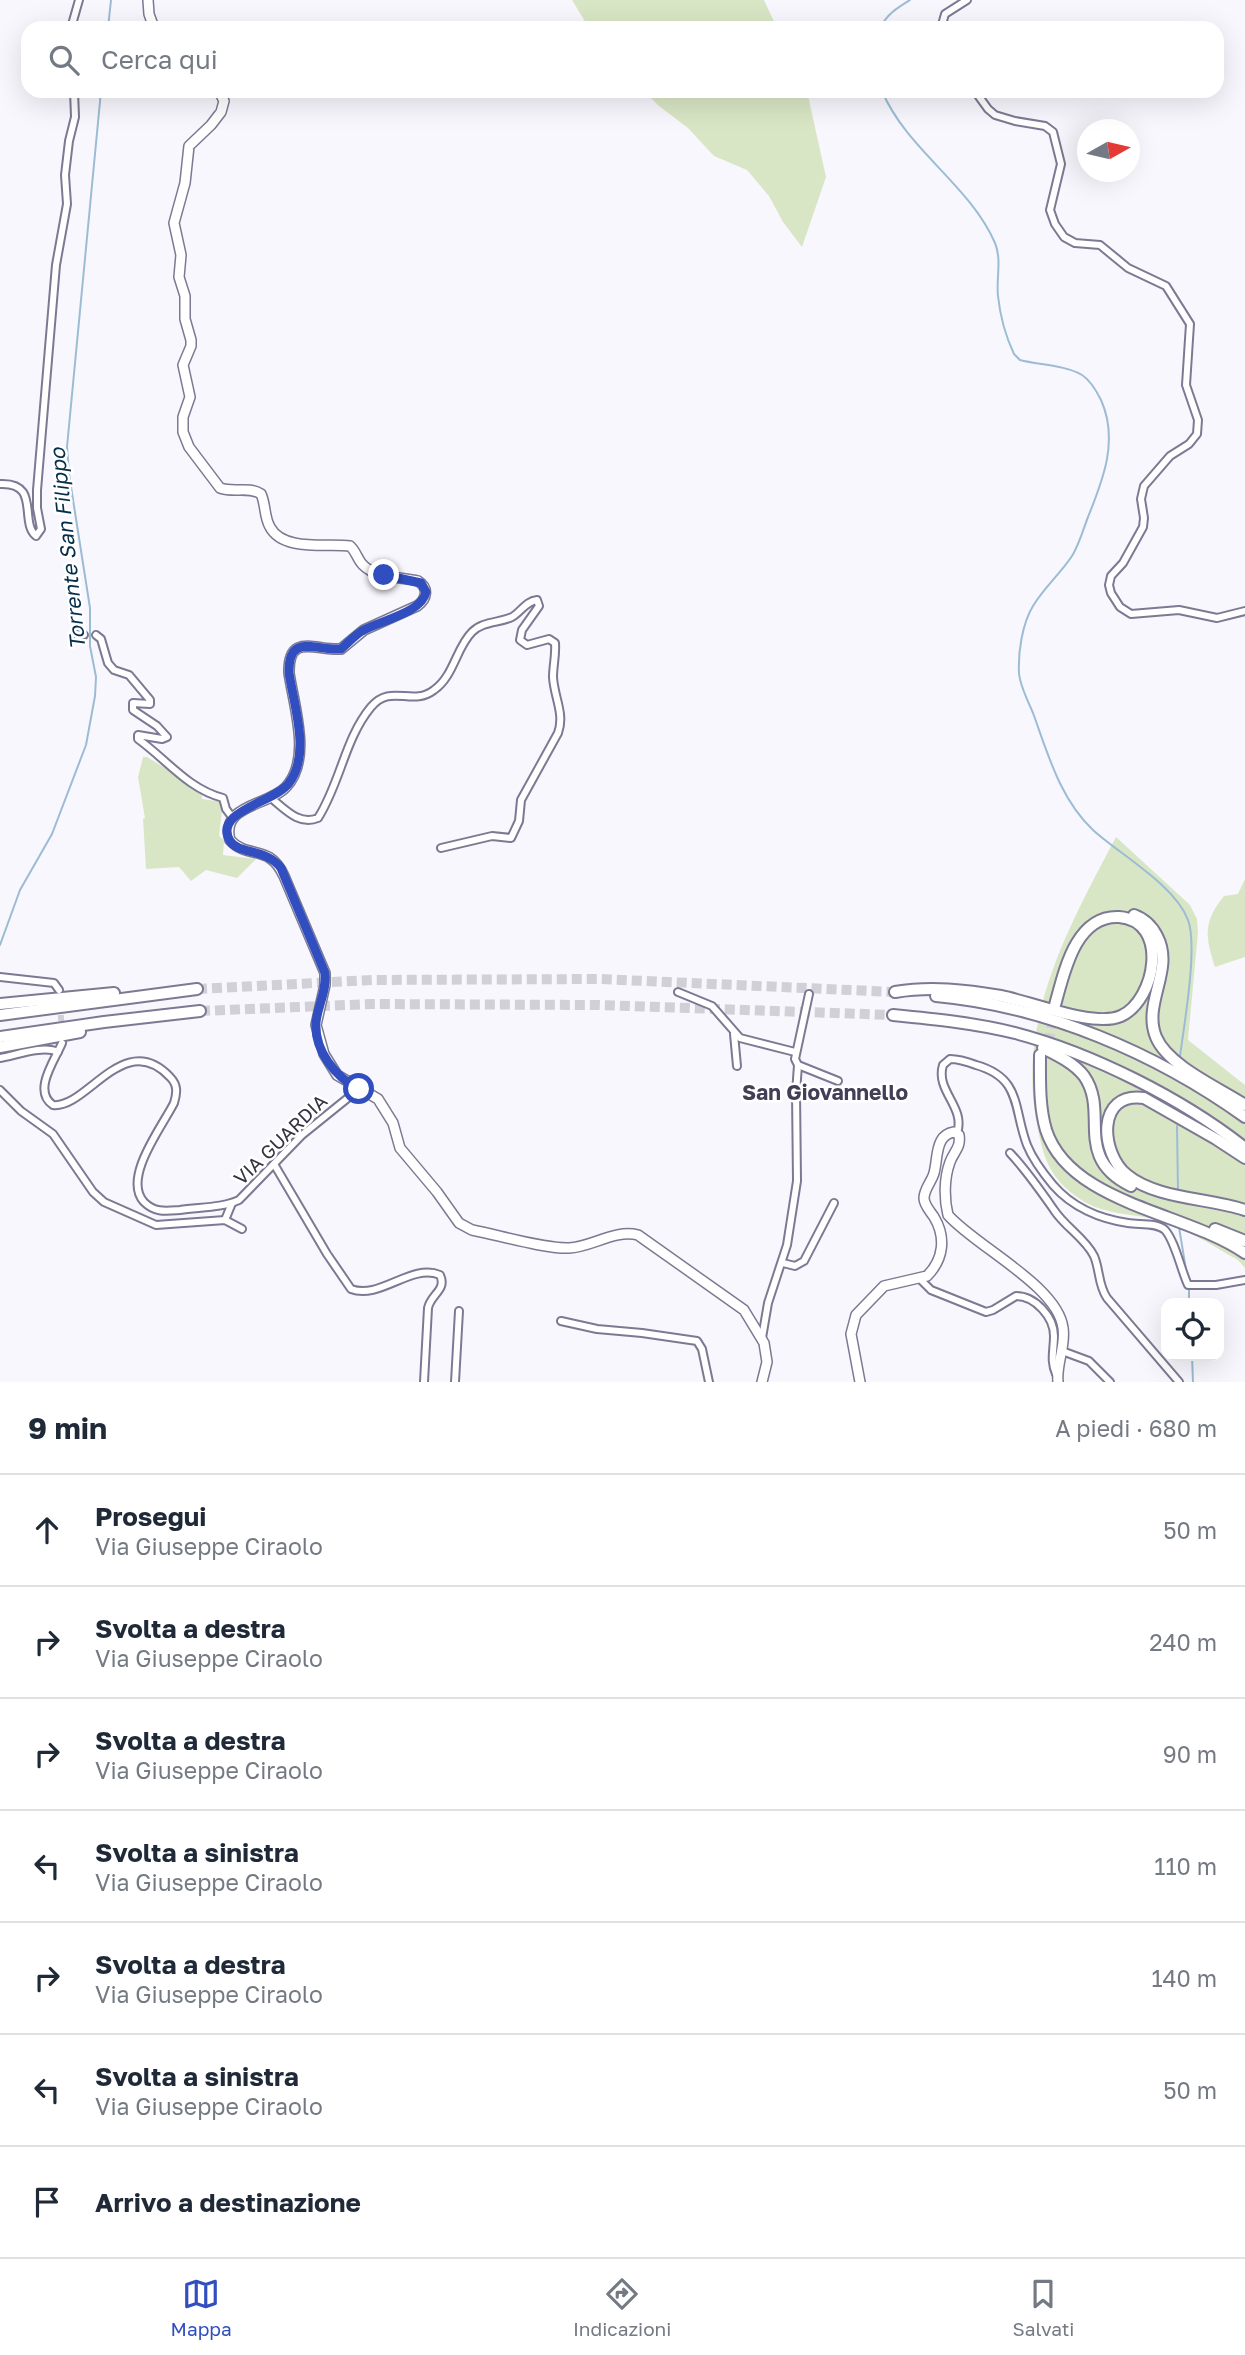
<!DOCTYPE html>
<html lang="it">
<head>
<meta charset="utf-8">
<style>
	:root { --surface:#fff; --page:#f2f2f3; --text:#1f2937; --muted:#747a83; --line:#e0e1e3; --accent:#304ebf }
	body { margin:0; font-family:"Golos Text",sans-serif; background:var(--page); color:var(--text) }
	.controls { position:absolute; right:21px; bottom:21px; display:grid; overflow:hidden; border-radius:14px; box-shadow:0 7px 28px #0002 }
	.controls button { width:63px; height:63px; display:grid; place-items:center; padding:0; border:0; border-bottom:2px solid var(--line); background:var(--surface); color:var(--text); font:35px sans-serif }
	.compass { position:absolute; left:1077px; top:119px; width:63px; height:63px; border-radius:50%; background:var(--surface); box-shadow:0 7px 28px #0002; rotate:82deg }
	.stop { position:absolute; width:21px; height:21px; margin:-16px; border:5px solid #304ebf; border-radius:50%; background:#fff }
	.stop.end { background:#304ebf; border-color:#fff; box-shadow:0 2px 7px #0008 }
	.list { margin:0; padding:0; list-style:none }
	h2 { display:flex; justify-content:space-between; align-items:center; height:91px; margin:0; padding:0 28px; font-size:30px }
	h2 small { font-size:23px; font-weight:400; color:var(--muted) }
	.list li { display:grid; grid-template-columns:46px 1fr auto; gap:21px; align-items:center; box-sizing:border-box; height:112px; padding:0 28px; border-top:2px solid var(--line) }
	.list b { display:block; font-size:26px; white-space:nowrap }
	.list p { margin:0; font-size:23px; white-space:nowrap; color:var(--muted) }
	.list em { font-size:23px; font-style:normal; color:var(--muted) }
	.icon { flex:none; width:38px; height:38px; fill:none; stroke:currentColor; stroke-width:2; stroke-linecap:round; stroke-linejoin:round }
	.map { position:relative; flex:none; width:1245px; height:1382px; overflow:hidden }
	.search { position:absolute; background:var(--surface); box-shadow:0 7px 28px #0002; left:21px; right:21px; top:21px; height:77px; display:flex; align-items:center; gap:18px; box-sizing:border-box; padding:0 24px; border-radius:21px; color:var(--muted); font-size:26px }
	.sheet { height:875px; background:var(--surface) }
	nav { display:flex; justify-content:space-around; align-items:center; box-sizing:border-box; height:98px; border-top:2px solid var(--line); background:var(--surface); font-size:19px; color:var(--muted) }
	nav a { display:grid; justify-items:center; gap:4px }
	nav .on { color:var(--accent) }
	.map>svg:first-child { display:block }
	.green { fill:#d9e6c5 }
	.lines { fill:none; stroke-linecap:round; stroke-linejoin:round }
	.stream { stroke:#9cbcd4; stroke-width:2 }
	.street-tunnel { stroke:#d1d0d7; stroke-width:6; stroke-dasharray:6 3; stroke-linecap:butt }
	.highway-tunnel { stroke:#d1d0d7; stroke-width:10; stroke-dasharray:10 5; stroke-linecap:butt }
	.street-casing { stroke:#7c7993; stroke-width:10 }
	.secondary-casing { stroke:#7c7993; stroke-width:12 }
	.highway-casing { stroke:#7c7993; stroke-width:14 }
	.street { stroke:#fff; stroke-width:6 }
	.secondary { stroke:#fff; stroke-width:9 }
	.highway { stroke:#fff; stroke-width:10 }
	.route { stroke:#304ebf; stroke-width:9 }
	.labels { text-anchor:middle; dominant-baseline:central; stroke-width:5; stroke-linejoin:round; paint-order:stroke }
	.street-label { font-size:19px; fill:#34333f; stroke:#fff }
	.water-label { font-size:21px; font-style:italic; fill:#052f49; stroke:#fff }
	.neighbourhood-label { font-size:21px; font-weight:bold; fill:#413e55; stroke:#fff }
</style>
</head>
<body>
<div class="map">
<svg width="1245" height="1382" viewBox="0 0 1245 1382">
	<rect width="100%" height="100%" fill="#f8f7fd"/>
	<g class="green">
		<path d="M572,0H764L777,28H589Z"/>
		<path d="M644,91H807L826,177L802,247L783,222L769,196L747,170L714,156L688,128L659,106Z"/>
		<path d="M143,757H147L180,777L179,779L202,795V799L223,802L219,836L224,840L223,855L256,859L237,878L206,870L191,881L179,867L146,869L143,819L145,818L138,777Z"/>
		<path d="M1116,837L1190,905L1197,919L1198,932L1188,1040L1245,1085V1268L1238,1260C1214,1247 1188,1229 1162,1221C1135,1213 1105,1216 1080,1199C1050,1179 1043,1158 1037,1124C1016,1020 1069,926 1116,837Z"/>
		<path d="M1245,879V957L1215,967C1205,936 1203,922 1224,896L1238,894Z"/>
	</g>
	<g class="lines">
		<g class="stream">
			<path d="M108,28L111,0"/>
			<path d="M880,28C887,14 897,8 910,0"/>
			<path d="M882,91C907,150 969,184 995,243C1002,260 996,279 998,296C1000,315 1006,337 1014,354L1020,360C1039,365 1065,365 1082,375C1090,380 1097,392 1101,400C1119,440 1103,480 1088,517C1083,530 1079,545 1072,556C1060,574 1043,589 1033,606C1022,624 1018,653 1019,673C1020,686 1028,701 1033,713C1048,754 1060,799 1093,830C1119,854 1175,885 1188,920C1198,946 1184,1026 1180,1056"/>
			<path d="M0,945L20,890L52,834L86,745L95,696L96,677L90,646V608L69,474L67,447L101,91"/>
			<path d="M1177,1126L1178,1191"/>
			<path d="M1179,1227L1187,1276"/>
			<path d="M1189,1289V1303"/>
			<path d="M1192,1356L1193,1382"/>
		</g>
		<path class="street-tunnel" d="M60,1006L62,1030"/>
		<g class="highway-tunnel">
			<path d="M197,989L373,980L600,979L895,992"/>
			<path d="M200,1011L372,1004L598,1005L893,1015"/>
			<path d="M1046,1058L1054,1012"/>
		</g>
		<g class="street-casing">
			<g id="street">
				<path d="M71,28L79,0"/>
				<path d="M941,28L945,14L967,0"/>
				<path d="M975,91L988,109L995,115L1015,121L1045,126L1053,132L1061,164L1050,210L1055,224L1064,237L1075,243L1100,245L1128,268L1166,286L1190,324L1186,385L1198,420L1197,434L1189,444L1170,456L1144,486L1141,499L1144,518L1143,527L1123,563L1111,576L1109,585L1111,593L1120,607L1131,614L1179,610L1217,618L1245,611"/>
				<path d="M0,484C41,482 19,522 36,536L41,529L37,508V490L56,265L67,204L65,175L69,141L75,117L74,91"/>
				<path d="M75,634L84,635"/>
				<path d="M96,635L101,639L108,663L114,670L129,675L150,700V704L133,703V710L157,726L167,737L162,739L138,735V739C166,759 188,789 223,798L226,809L232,817"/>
				<path d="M271,798C285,809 299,826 318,818C340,784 345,738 371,707C391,683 412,707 434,690C454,676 456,648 472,632C483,621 499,623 512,617C521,612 526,601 537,600L539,606L522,630L520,640L527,645L549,639L555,643C556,655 553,666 553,677C554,697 565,714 558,733L521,800L519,821L511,838L492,836L441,848"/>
				<path d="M0,977L54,983L59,990"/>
				<path d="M678,992L712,1006L740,1038L795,1052"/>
				<path d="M734,1034L737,1066"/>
				<path d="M62,1043C55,1060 32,1091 53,1105C87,1109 124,1028 170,1077C178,1085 177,1093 174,1103C162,1127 122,1178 144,1202C155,1213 166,1211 180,1210C199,1207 222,1208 239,1200L302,1135L359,1089"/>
				<path d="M0,1058C17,1055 43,1045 58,1052"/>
				<path d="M798,1065L838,1081"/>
				<path d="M0,1090L21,1111L53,1134L93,1192L104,1202L156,1225L225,1220L242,1229"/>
				<path d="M957,1133C966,1107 935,1091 943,1065L950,1059C959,1059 968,1062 976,1065C1022,1078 1013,1108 1027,1145C1033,1160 1043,1173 1053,1185C1072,1207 1100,1219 1128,1223C1139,1225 1156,1222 1165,1230C1175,1241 1181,1270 1188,1285H1216L1245,1280"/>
				<path d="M1010,1153C1027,1171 1040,1190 1054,1210C1065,1227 1085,1238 1094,1256C1100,1270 1098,1285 1107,1298L1179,1382"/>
				<path d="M274,1164L327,1254L351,1289C380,1300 411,1263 440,1275C447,1290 431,1294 428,1308L424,1382"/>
				<path d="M225,1220L232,1203"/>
				<path d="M783,1263L795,1266L804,1261L834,1203"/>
				<path d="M920,1279L931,1290L986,1312L993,1310L1016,1296C1035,1296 1054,1317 1054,1336C1054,1351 1050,1360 1056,1374"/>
				<path d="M561,1321L597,1329L642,1333L697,1341L702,1349L709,1382"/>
				<path d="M762,1338L768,1303L787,1245L797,1181L796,1093L798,1065L795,1059L809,994"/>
				<path d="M1062,1351L1089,1361L1110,1382"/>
				<path d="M455,1382L459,1311"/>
			</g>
		</g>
		<g class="secondary-casing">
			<g id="secondary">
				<path d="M148,0L149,14L154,28"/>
				<path d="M219,91L224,101L221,112L211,125L189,146L185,183L174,223L181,255L179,277L185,296V319L191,340V346L183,365L190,397L183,417V432L189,447L220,488C234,493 249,486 261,494C266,505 264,517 270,527C283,552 328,543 350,546C356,551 357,559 363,565C375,578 401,577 418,581C429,588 427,599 417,606L364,630L341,649C316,651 288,632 289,673C294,707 312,759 286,787C268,806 220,805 230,840C248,860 269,843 284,876L325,973V985L316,1025L324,1054L337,1075L378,1099L393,1123L400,1148L437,1192L459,1223L472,1230C498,1235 545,1249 569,1248C592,1247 615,1229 638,1235L744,1310L764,1343L767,1362L762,1382"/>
				<path d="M860,1382L851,1334L856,1315L884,1286L927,1276C944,1259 946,1237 934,1217C930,1211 924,1205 924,1198C924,1189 932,1181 934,1173C937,1162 936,1150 941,1141C944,1135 948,1133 954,1132L959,1135C961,1148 954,1151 950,1162C944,1178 944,1199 948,1215C975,1246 1058,1286 1063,1328C1066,1346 1056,1364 1058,1382"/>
			</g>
		</g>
		<g class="highway-casing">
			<g id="highway">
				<path d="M1134,915C1145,919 1152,926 1157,936C1175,970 1142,1003 1156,1037C1168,1066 1219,1088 1245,1105"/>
				<path d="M895,992C931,986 966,990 1001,996C1032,1002 1094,1028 1121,1016C1156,1000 1170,921 1119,917C1075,915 1064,973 1055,1005"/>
				<path d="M936,996C1046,1006 1156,1053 1245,1117"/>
				<path d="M0,1004L114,993"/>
				<path d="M0,1015L197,989"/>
				<path d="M893,1015C934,1019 975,1023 1015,1033C1092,1053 1183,1099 1245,1148"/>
				<path d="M0,1037L104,1022L200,1011"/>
				<path d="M0,1047L80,1032"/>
				<path d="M1043,1048C1057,1055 1074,1063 1084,1076C1110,1113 1072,1157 1131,1186"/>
				<path d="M1040,1055C1040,1080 1039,1106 1046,1130C1070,1204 1186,1212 1245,1253"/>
				<path d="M1245,1158L1216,1139L1144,1098C1096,1091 1100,1153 1127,1175C1156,1199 1209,1198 1245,1210"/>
				<path d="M1215,1229L1245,1241"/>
			</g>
		</g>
		<use href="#street" class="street"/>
		<use href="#secondary" class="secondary"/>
		<use href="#highway" class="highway"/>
	</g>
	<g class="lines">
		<path class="route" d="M359,1089C335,1077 314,1050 316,1022C318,1005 327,990 325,973L281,868C266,848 239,855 230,841C212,811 276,802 289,783C311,754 294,706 289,673C288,632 316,651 341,649C348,643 354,636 362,631C379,621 422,613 426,592L421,583L384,575"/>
	</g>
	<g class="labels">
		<g class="street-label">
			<text transform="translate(280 1139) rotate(-44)">VIA GUARDIA</text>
		</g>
		<g class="water-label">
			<text transform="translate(67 549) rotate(-96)">Torrente San Filippo</text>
		</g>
		<g class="neighbourhood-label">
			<text x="825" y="1092">San Giovannello</text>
		</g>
	</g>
</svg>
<div class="controls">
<button><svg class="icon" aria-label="locate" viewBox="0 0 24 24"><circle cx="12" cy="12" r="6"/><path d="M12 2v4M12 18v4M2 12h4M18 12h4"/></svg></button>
</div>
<svg class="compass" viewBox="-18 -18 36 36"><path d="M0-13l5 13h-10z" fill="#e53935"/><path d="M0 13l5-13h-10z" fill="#747a83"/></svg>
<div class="stop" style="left:359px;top:1089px"></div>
<div class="stop end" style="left:384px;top:575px"></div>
<div class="search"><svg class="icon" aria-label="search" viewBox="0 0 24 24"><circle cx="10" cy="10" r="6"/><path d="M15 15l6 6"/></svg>Cerca qui</div>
</div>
<section class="sheet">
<h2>9 min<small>A piedi · 680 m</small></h2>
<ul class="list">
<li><svg class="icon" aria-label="ahead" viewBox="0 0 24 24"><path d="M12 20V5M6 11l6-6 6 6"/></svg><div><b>Prosegui</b><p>Via Giuseppe Ciraolo</p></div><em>50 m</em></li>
<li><svg class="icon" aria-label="right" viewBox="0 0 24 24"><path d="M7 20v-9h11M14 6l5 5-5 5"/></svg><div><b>Svolta a destra</b><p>Via Giuseppe Ciraolo</p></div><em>240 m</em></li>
<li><svg class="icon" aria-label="right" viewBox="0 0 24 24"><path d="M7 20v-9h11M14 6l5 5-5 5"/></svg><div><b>Svolta a destra</b><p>Via Giuseppe Ciraolo</p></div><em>90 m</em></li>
<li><svg class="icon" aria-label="left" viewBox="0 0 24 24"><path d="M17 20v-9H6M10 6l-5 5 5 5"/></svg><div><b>Svolta a sinistra</b><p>Via Giuseppe Ciraolo</p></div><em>110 m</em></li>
<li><svg class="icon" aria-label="right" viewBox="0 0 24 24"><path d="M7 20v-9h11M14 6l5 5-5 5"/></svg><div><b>Svolta a destra</b><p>Via Giuseppe Ciraolo</p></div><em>140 m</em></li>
<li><svg class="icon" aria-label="left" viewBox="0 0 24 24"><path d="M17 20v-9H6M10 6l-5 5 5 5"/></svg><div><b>Svolta a sinistra</b><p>Via Giuseppe Ciraolo</p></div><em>50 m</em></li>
<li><svg class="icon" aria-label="arrive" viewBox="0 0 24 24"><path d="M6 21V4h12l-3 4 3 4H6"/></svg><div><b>Arrivo a destinazione</b></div></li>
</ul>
</section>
<nav>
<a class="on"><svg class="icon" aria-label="map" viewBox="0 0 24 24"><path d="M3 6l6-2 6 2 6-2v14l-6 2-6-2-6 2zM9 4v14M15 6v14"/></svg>Mappa</a>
<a><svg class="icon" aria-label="directions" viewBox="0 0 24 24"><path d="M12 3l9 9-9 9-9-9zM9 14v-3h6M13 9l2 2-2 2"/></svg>Indicazioni</a>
<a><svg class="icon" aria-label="saved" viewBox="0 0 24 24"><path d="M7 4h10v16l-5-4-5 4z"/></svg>Salvati</a>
</nav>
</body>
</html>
